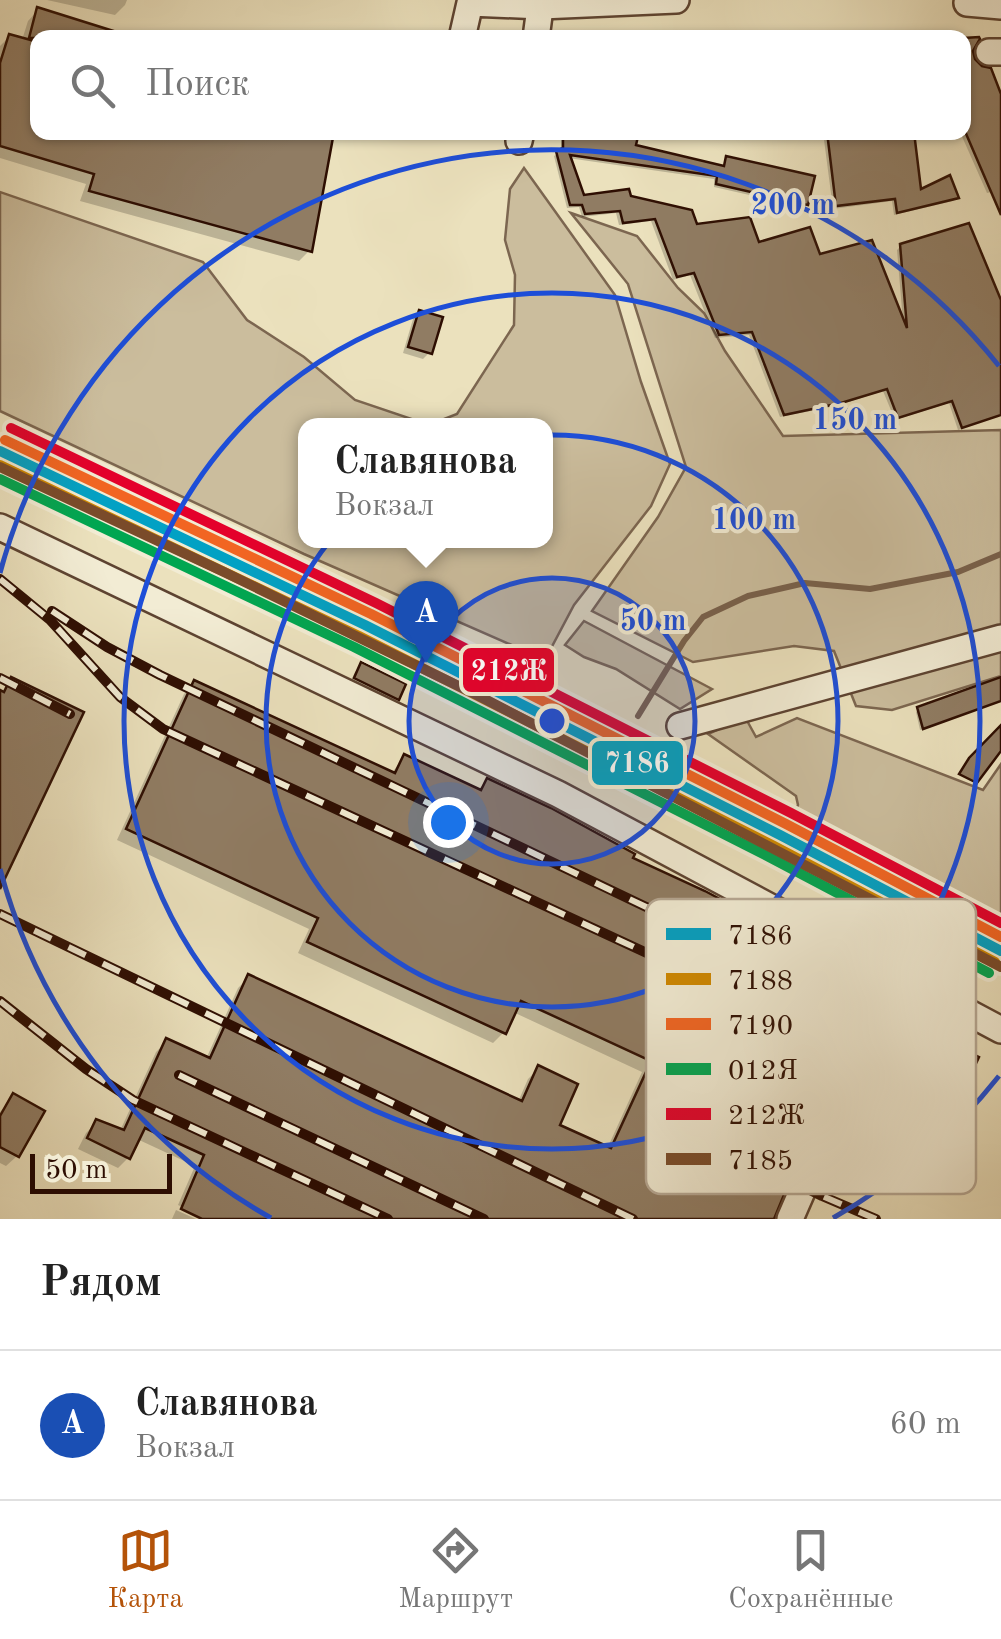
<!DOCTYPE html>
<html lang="ru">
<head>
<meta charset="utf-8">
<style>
	:root { --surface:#fff; --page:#f6f6f6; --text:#222; --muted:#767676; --line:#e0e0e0; --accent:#b45309 }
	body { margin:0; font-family:"Old Standard TT",serif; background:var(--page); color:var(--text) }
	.scale { position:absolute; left:30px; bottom:25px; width:142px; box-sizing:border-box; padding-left:10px; border:5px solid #2e0e02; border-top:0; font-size:28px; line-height:35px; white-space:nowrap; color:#2e0e02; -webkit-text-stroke:8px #f2ecd4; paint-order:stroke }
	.you { position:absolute; left:448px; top:822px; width:35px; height:35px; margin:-25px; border:8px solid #fff; border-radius:50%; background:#1a73e8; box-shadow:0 0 0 15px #1a73e833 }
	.badge { display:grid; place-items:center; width:65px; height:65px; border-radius:50%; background:var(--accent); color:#fff; font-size:32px; font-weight:700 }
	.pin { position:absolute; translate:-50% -82px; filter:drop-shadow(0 2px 5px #0008) }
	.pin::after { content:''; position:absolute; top:52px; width:35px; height:30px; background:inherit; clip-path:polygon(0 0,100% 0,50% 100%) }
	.popup { position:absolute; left:298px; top:418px; width:255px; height:130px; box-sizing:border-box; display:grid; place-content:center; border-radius:20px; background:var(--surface); filter:drop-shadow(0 2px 8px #0005); font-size:32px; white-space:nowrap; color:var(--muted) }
	.popup b { font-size:38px; color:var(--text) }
	.popup::after { content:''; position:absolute; left:50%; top:100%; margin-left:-20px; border:20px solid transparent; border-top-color:var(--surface) }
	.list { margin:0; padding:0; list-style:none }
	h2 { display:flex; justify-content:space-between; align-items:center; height:130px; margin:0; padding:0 40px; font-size:42px }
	h2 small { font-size:32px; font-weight:400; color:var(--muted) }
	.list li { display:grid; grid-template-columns:65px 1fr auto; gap:30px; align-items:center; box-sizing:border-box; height:150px; padding:0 40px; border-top:2px solid var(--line) }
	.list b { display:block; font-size:38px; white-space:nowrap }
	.list p { margin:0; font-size:32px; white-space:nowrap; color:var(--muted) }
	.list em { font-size:32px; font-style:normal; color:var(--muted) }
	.icon { flex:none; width:55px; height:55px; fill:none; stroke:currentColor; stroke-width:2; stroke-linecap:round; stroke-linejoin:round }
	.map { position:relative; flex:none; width:1001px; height:1219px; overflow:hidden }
	.search { position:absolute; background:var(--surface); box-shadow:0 2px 8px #0004; left:30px; right:30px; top:30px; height:110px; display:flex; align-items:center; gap:25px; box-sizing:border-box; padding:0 35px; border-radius:20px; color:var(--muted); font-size:38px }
	.sheet { height:280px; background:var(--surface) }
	nav { display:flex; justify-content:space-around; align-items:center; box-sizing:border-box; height:140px; border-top:2px solid var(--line); background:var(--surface); font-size:28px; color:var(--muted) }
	nav a { display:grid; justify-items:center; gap:5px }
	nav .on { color:var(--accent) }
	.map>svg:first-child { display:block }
	.green { fill:#cbbd9d; stroke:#7c6650; stroke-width:2.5; fill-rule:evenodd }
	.shadow { fill:#0003 }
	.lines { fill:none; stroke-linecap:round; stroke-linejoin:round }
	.stream { stroke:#79614c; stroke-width:6 }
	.building { fill:#907c63; stroke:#2e0e02; stroke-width:2.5 }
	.minor-casing { stroke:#5d4331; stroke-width:30 }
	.minor { stroke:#f2ecd4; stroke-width:25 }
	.rail-casing { stroke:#2e0e02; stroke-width:10 }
	.rail { stroke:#f2ecd4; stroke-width:6; stroke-dasharray:19; stroke-linecap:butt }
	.rail-1-casing { stroke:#f2ecd4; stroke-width:18 }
	.rail-2-casing { stroke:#f2ecd4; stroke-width:18 }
	.rail-3-casing { stroke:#f2ecd4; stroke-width:18 }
	.rail-4-casing { stroke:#f2ecd4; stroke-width:18 }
	.rail-5-casing { stroke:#f2ecd4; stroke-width:18 }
	.rail-6-casing { stroke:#f2ecd4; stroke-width:18 }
	.rail-1 { stroke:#02a1c4; stroke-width:10 }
	.rail-2 { stroke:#cf8800; stroke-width:10 }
	.rail-3 { stroke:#f26522; stroke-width:10 }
	.rail-4 { stroke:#00a651; stroke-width:10 }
	.rail-5 { stroke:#e4002b; stroke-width:10 }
	.rail-6 { stroke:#7a4b2a; stroke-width:10 }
	.ring { fill:none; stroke:#1d4ed8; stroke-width:5 }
	.key { fill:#f2ecd4; stroke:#b7a995; stroke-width:2.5 }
	.key-label { font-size:28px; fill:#2e0e02 }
	.centre { fill:#1d4ed8; stroke:#f2ecd4; stroke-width:5 }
	.ring-label { font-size:30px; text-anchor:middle; font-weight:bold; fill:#1d4ed8; stroke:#f2ecd4; stroke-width:8; stroke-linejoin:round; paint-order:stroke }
	.line-badge { stroke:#f2ecd4; stroke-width:4 }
	.badge-label { font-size:28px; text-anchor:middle; font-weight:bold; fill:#fff }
</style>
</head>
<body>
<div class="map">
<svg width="1001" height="1219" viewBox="0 0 1001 1219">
	<rect width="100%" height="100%" fill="#ebe1bd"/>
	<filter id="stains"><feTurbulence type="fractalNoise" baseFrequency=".002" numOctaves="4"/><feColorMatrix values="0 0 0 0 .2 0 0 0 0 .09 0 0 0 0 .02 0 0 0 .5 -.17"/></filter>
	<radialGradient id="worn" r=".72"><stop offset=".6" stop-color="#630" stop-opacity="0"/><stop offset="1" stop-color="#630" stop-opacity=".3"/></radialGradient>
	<g class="green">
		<path d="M524,168L615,295L641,382L670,464L651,506L574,605L549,652L539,657L304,554L0,411V192L203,262L247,320L304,357L355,400L429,425L457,414L514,325L515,275L505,240L510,189ZM306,426H546V540H306Z"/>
		<path d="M571,213L637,236L678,288L704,313L725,351L783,436L1001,430V676L892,710L856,706L834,651L794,646L693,662L592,611L658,517L686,467L628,284Z"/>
		<path d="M584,621L712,689L680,709L616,669L584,657L565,645Z"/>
		<path d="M745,717L756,737L797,718L983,790L1001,764V920L793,817L798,805L796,796L708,734Z"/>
	</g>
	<g class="shadow">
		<path d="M47,0H127L125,5L115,15Z"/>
		<path d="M38,10L127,38H38V132L310,250L299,261L80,201L86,184L0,158V46L9,37L22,40L28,21Z"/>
		<path d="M427,32L444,36V38H422Z"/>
		<path d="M977,39L970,51L972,60L1001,101V190L987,193L960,132H964V40Z"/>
		<path d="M561,132H637L633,147L722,168L726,159L806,204L803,207L714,187V179L568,158L582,198H629L696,227L758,245L819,257L903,322L897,250L901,246L1001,306V414L958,430L949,403L895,420L883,391L836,406L780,417L749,335L715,338L690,275L673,280L651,221L619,225L616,213L582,217L579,207L567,208L554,156L561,152Z"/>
		<path d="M823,132H911L919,193L956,198L953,201L894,215L892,201L833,209Z"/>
		<path d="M420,313L430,352L423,359L403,353L413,319Z"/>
		<path d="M362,665L397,698L390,705L349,685L355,672Z"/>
		<path d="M1001,680V701L920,730L916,712L919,709Z"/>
		<path d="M195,683L391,774L404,757L477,791L487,781L630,859L794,1135L772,1219H207L178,1205L195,1166L137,1139L128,1158L118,1168L78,1149L86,1133L97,1122L120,1131L156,1052L167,1041L206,1059L238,988L249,977L518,1102L528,1079L539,1068L556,1126L607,1149L642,1072L513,1012L504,1032L493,1043L298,953L309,929L117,840L184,694Z"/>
		<path d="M907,1024L955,1102L944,1113L875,1079L896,1034Z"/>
		<path d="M14,1096L42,1112L17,1156L6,1166L0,1163V1112Z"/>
		<path d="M861,1101L934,1167L923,1178L914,1174L909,1179L835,1146L850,1112Z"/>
		<path d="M176,1210L196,1219H172Z"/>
	</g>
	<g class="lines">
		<path class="stream" d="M638,716L684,641L703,617L748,596L805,583L870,589L958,572L1001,554"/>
	</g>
	<g class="building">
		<path d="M37,7L123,34V38H29Z"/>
		<path d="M9,34L38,42V132H334L312,252L89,191L94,174L0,146V63Z"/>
		<path d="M979,37L980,39L973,51L975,59L982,66L991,68L1001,94V215L964,129V38Z"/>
		<path d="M563,132H639L636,145L724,166L726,156L815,176L808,205L716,184L717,176L570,155L584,195L629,189L631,196L692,210L697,224L750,217L759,242L810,227L820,254L872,240L907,328L900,244L969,223L1001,300V415L962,428L952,401L898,418L887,389L841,403L784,415L752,332L719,335L694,273L677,277L655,219L623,223L620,211L585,214L582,205H570L556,151L563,148Z"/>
		<path d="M827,132H914L921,189L950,175L959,198L897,213L895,199L836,206Z"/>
		<path d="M419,310L443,317L432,354L408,347Z"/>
		<path d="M361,662L406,684L399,700L354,678Z"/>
		<path d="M11,677L84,712L0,889V690L4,692Z"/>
		<path d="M1001,677V701L923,729L917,707Z"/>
		<path d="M194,680L395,773L404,754L481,790L487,778L551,808L635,854L633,858L705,891L869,978L797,1134L807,1139L774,1219H202L181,1209L204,1155L145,1128L130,1159L87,1138L96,1119L124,1130L166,1038L210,1058L248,974L522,1101L538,1065L578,1084L560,1125L611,1148L651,1061L521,1001L506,1034L307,942L318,918L126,829Z"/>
		<path d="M1001,725V751L977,783L959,774L969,758Z"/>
		<path d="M906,1021L979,1057L957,1104L883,1068Z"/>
		<path d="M13,1093L45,1111L19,1157L0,1147V1116Z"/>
		<path d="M860,1098L949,1138L936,1169L924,1164L922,1170L844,1135Z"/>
	</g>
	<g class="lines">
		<g class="minor-casing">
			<g id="minor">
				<path d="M967,3L1001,6"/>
				<path d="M462,38L470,3L541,6L676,0"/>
				<path d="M536,38L541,0"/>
				<path d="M989,52H1001"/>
				<path d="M519,141L521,132"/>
				<path d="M0,527L558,794L1001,1030"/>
				<path d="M680,726L1001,638"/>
				<path d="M790,1219L896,975"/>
			</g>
		</g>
		<use href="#minor" class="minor"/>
		<g class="rail-casing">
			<g id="rail">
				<path d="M0,579L50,620L120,697L163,729L824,1035"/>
				<path d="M52,611L107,647L160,675L841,1000"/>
				<path d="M0,678L70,714"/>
				<path d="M0,914L633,1219"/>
				<path d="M0,1001L86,1069L133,1100L388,1219"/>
				<path d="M179,1075L484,1219"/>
				<path d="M654,1112L822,1196L876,1219"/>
			</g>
		</g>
		<use href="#rail" class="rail"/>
		<g class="rail-1-casing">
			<path id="rail-1" d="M0,451L365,625L780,835L1001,951"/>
		</g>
		<g class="rail-2-casing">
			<path id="rail-2" d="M0,465L359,636L774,846L995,962"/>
		</g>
		<g class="rail-3-casing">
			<path id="rail-3" d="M5,440L371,614L786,824L1001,937"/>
		</g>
		<g class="rail-4-casing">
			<path id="rail-4" d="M0,479L354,647L769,857L989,973"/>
		</g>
		<g class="rail-5-casing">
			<path id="rail-5" d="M11,428L376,603L791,813L1001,923"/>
		</g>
		<g class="rail-6-casing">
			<path id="rail-6" d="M0,467L224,572L479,696L1001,967"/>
		</g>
		<use href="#rail-1" class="rail-1"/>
		<use href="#rail-2" class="rail-2"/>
		<use href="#rail-3" class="rail-3"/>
		<use href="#rail-4" class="rail-4"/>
		<use href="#rail-5" class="rail-5"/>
		<use href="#rail-6" class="rail-6"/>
	</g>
	<circle cx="552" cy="721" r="143" fill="#1d4ed8" fill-opacity=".12"/>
	<g class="ring">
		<circle cx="552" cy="721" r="143"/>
		<circle cx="552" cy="721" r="286"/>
		<circle cx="552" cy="721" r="428"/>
		<path d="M999 1076A571 571 0 0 1 833 1218M271 1218A571 571 0 0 1 0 869M0 573A571 571 0 0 1 999 366"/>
	</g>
	<rect x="646" y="899" width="330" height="295" rx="15" class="key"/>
	<rect x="666" y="928" width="45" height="12" fill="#02a1c4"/>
	<rect x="666" y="973" width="45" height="12" fill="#cf8800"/>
	<rect x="666" y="1018" width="45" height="12" fill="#f26522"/>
	<rect x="666" y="1063" width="45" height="12" fill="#00a651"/>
	<rect x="666" y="1108" width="45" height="12" fill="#e4002b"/>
	<rect x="666" y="1153" width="45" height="12" fill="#7a4b2a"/>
	<g class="key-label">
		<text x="728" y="944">7186</text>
		<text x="728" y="989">7188</text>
		<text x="728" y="1034">7190</text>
		<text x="728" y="1079">012Я</text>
		<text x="728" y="1124">212Ж</text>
		<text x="728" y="1169">7185</text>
	</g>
	<circle cx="552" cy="721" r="15" class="centre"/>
	<g class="ring-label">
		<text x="793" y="214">200 m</text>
		<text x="855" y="429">150 m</text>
		<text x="754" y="529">100 m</text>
		<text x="653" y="630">50 m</text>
	</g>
	<g class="line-badge">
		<rect x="461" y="646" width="95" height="48" rx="10" fill="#e4002b"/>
		<rect x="590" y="739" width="95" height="48" rx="10" fill="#02a1c4"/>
	</g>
	<g class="badge-label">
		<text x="509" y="680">212Ж</text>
		<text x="637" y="772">7186</text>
	</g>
	<rect width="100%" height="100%" filter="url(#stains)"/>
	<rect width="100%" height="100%" fill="url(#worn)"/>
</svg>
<div class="scale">50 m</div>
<div class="you"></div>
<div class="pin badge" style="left:426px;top:663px;background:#1a4fb4">A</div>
<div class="popup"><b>Славянова</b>Вокзал</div>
<div class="search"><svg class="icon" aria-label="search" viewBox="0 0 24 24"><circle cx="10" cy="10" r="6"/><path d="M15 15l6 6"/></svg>Поиск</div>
</div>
<section class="sheet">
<h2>Рядом<small></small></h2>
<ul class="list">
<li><span class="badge" style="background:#1a4fb4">A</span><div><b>Славянова</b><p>Вокзал</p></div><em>60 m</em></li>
</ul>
</section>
<nav>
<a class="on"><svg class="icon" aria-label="map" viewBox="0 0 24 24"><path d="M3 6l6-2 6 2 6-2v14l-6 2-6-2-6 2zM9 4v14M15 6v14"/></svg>Карта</a>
<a><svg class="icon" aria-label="directions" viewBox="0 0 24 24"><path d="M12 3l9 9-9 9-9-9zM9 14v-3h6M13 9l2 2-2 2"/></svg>Маршрут</a>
<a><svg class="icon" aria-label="saved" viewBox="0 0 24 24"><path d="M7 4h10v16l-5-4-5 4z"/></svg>Сохранённые</a>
</nav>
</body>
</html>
